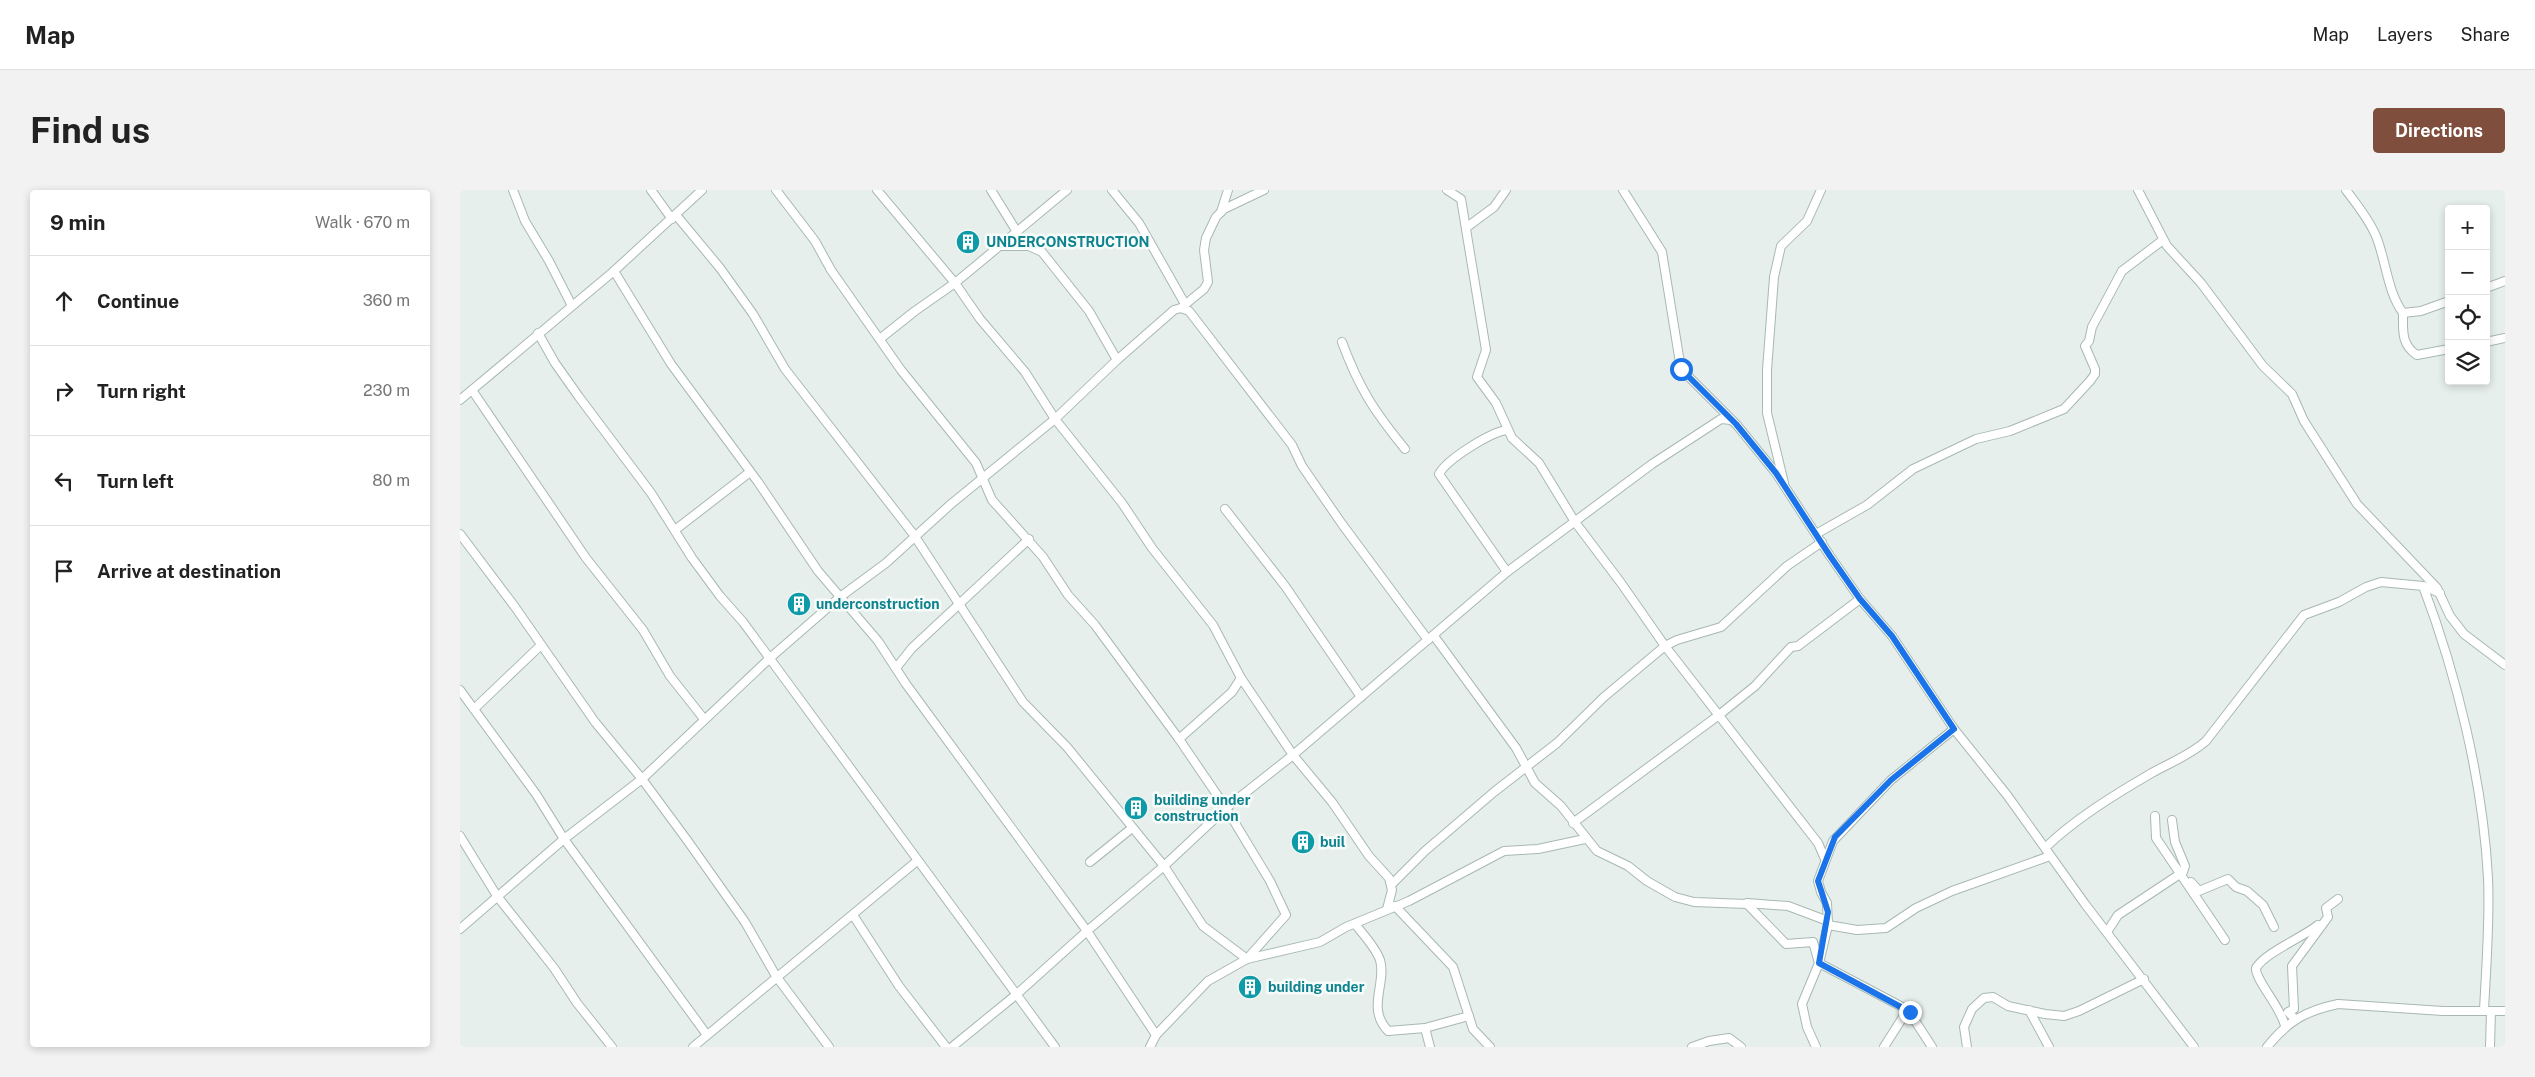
<!DOCTYPE html>
<html lang="en">
<head>
<meta charset="utf-8">
<style>
	:root { --surface:#fff; --page:#f2f2f2; --text:#222; --muted:#767676; --line:#e0e0e0; --accent:#804e3d }
	body { margin:0; font-family:"Public Sans",sans-serif; background:var(--page); color:var(--text) }
	.controls { position:absolute; right:15px; top:15px; display:grid; overflow:hidden; border-radius:5px; box-shadow:0 2px 8px #0003 }
	.controls button { width:45px; height:45px; display:grid; place-items:center; padding:0; border:0; border-bottom:1px solid var(--line); background:var(--surface); color:var(--text); font:25px sans-serif }
	.stop { position:absolute; width:15px; height:15px; margin:-11px; border:4px solid #1a73e8; border-radius:50%; background:#fff }
	.stop.end { background:#1a73e8; border-color:#fff; box-shadow:0 1px 5px #0008 }
	.list { margin:0; padding:0; list-style:none }
	h2 { display:flex; justify-content:space-between; align-items:center; height:65px; margin:0; padding:0 20px; font-size:21px }
	h2 small { font-size:16px; font-weight:400; color:var(--muted) }
	.list li { display:grid; grid-template-columns:32px 1fr auto; gap:15px; align-items:center; box-sizing:border-box; height:90px; padding:0 20px; border-top:1px solid var(--line) }
	.list b { display:block; font-size:19px; white-space:nowrap }
	.list em { font-size:16px; font-style:normal; color:var(--muted) }
	.icon { flex:none; width:28px; height:28px; fill:none; stroke:currentColor; stroke-width:2; stroke-linecap:round; stroke-linejoin:round }
	.map { position:relative; flex:none; width:2045px; height:857px; overflow:hidden; border-radius:5px }
	header { display:flex; align-items:center; gap:30px; box-sizing:border-box; height:70px; padding:0 25px; background:var(--surface); border-bottom:1px solid var(--line) }
	header strong { font-size:24px }
	nav { display:flex; gap:28px; margin-inline-start:auto; font-size:18px }
	.intro { display:flex; align-items:center; justify-content:space-between; box-sizing:border-box; height:120px; padding:0 30px }
	h1 { margin:0; font-size:35px }
	.button { padding:12px 22px; border-radius:5px; background:var(--accent); color:#fff; font-size:18px; font-weight:700 }
	main { display:flex; gap:30px; padding:0 30px }
	aside { flex:1; background:var(--surface); border-radius:5px; box-shadow:0 2px 8px #0003 }
	.map>svg:first-child { display:block }
	.lines { fill:none; stroke-linecap:round; stroke-linejoin:round }
	.minor-casing { stroke:#a8b8b2; stroke-width:10 }
	.minor { stroke:#fff; stroke-width:8 }
	.route { stroke:#1a73e8; stroke-width:6 }
	.labels { text-anchor:middle; dominant-baseline:central; stroke-width:5; stroke-linejoin:round; paint-order:stroke }
	.culture-label { font-size:14px; font-weight:bold; fill:#0d838f; stroke:#f7fbf9; text-anchor:start }
</style>
</head>
<body>
<header>
<strong>Map</strong>
<nav><a>Map</a><a>Layers</a><a>Share</a></nav>
</header>
<div class="intro"><h1>Find us</h1><a class="button">Directions</a></div>
<main>
<aside>
<h2>9 min<small>Walk · 670 m</small></h2>
<ul class="list">
<li><svg class="icon" aria-label="ahead" viewBox="0 0 24 24"><path d="M12 20V5M6 11l6-6 6 6"/></svg><div><b>Continue</b></div><em>360 m</em></li>
<li><svg class="icon" aria-label="right" viewBox="0 0 24 24"><path d="M7 20v-9h11M14 6l5 5-5 5"/></svg><div><b>Turn right</b></div><em>230 m</em></li>
<li><svg class="icon" aria-label="left" viewBox="0 0 24 24"><path d="M17 20v-9H6M10 6l-5 5 5 5"/></svg><div><b>Turn left</b></div><em>80 m</em></li>
<li><svg class="icon" aria-label="arrive" viewBox="0 0 24 24"><path d="M6 21V4h12l-3 4 3 4H6"/></svg><div><b>Arrive at destination</b></div></li>
</ul>
</aside>
<div class="map">
<svg width="2045" height="857" viewBox="0 0 2045 857">
	<rect width="100%" height="100%" fill="#e6efeb"/>
	<g class="lines">
		<g class="minor-casing">
			<g id="minor">
				<path d="M53,0L65,31L89,71L111,114"/>
				<path d="M191,0L212,29"/>
				<path d="M417,0L495,93L520,129L565,182L595,229L662,313L692,358L753,435L781,488L833,565L872,612L909,666L929,688L932,700L927,719"/>
				<path d="M531,0L557,42"/>
				<path d="M652,0L679,33L725,114"/>
				<path d="M987,0L1001,9L1026,160L1017,187L1036,213L1052,248L1079,273L1115,332L1161,393L1205,456L1358,653L1365,669"/>
				<path d="M1163,0L1202,62L1221,179L1273,231"/>
				<path d="M1678,0L1707,56L1741,93L1803,176L1832,204L1844,231L1897,314L1977,398L1990,426L2004,444L2045,475"/>
				<path d="M1886,0C1897,15 1909,29 1916,46C1926,70 1927,101 1943,123L1961,121L1989,111"/>
				<path d="M761,22L768,0"/>
				<path d="M216,25L260,78L293,124L325,179L454,345L563,512L607,557L704,676L743,736L787,769L826,725L810,691L766,618L719,549L635,435L608,405L583,367L532,310L516,273L441,180L371,80L355,51L316,0"/>
				<path d="M1007,37L1034,17L1046,0"/>
				<path d="M541,56H569L582,62L629,121L657,170"/>
				<path d="M154,81L211,174L298,292L358,381L418,451L446,494L627,741L696,845"/>
				<path d="M2026,98L2045,91"/>
				<path d="M721,118L744,99L748,92L744,60L746,48L756,27L764,19L804,0"/>
				<path d="M1943,123C1943,140 1941,155 1957,165L1989,159"/>
				<path d="M78,143L95,173L119,207L191,303L232,368L260,406L283,432L595,857"/>
				<path d="M421,148L455,121L495,93L607,0"/>
				<path d="M882,152C899,198 914,221 945,259"/>
				<path d="M2026,152L2045,148"/>
				<path d="M12,200L126,368L183,440L210,486L244,529"/>
				<path d="M0,210L154,81L242,0"/>
				<path d="M1324,293L1307,223V180L1314,87L1321,56L1347,31L1361,0"/>
				<path d="M765,319L825,396L901,507"/>
				<path d="M215,340L290,282"/>
				<path d="M0,344L55,417L135,532L182,589L227,650L285,732L316,786L369,857"/>
				<path d="M1356,344L1407,315L1453,279L1516,249L1550,241L1604,219L1630,191L1635,184V179L1625,156L1629,151L1632,137L1662,81L1703,50"/>
				<path d="M1047,382L979,284C987,269 1031,242 1047,240"/>
				<path d="M1963,396C1997,486 2023,592 2028,688C2030,732 2026,777 2024,821"/>
				<path d="M974,446L1056,558L1075,593L1101,616L1137,661L1168,676L1187,691L1215,707L1234,712L1287,714L1326,754L1353,752L1359,773L1448,820L1472,857"/>
				<path d="M436,478L452,458L569,349"/>
				<path d="M0,500L76,604L104,649L247,845"/>
				<path d="M14,519L80,456"/>
				<path d="M719,549L772,502L781,488"/>
				<path d="M1695,626L1696,648L1765,750"/>
				<path d="M1113,633L1259,525L1295,496L1331,457L1338,456L1400,409"/>
				<path d="M0,646L37,706L94,778L117,813L152,857"/>
				<path d="M1586,657C1615,629 1654,605 1690,584C1709,573 1729,566 1746,551L1844,425L1879,412L1906,397L1921,392L1963,396L1980,403"/>
				<path d="M630,672L672,638"/>
				<path d="M1731,692L1739,701L1768,689L1776,697L1787,701L1803,715L1814,737"/>
				<path d="M932,694L965,661L1034,602L1097,553L1144,507L1205,456L1217,450L1261,437L1327,376L1362,352"/>
				<path d="M1287,713L1328,716L1368,731"/>
				<path d="M935,716L993,777L1013,839L1030,857"/>
				<path d="M393,725L439,796L486,857"/>
				<path d="M895,734C903,744 916,758 920,770C927,793 906,818 928,841L965,838L1009,826"/>
				<path d="M1368,735L1397,740L1426,738L1456,718L1492,701L1590,666"/>
				<path d="M0,739L104,649L182,589L310,468L380,407L426,373L491,314L595,229L657,170L714,120L721,118L729,121L736,130L832,255L842,276L882,334L968,450"/>
				<path d="M1647,742L1658,725L1723,682L1725,676L1715,652L1712,630"/>
				<path d="M1569,820L1589,857"/>
				<path d="M1835,829L1828,822L1834,819L1832,776L1868,727L1866,718L1878,709"/>
				<path d="M1825,836C1821,817 1795,790 1796,778C1806,762 1842,748 1858,735"/>
				<path d="M965,838L970,857"/>
				<path d="M233,857L457,671"/>
				<path d="M492,857L557,804L627,741L704,676L766,618L833,565L1047,382L1192,274L1261,229L1271,230L1276,234L1316,283L1370,366L1400,409L1432,446L1494,539L1547,605L1625,714L1734,857"/>
				<path d="M690,857L696,845L748,791L787,769L860,752L886,737L949,711L1044,661L1078,659L1125,649"/>
				<path d="M1232,857L1249,851L1269,848L1281,857"/>
				<path d="M1356,857L1347,837L1342,814L1359,773L1368,735L1367,713L1361,702L1358,691L1373,651L1431,590L1494,539"/>
				<path d="M1424,857L1443,827L1449,822"/>
				<path d="M1507,857L1504,837L1512,819L1524,808L1533,807L1548,816L1585,824L1604,826L1619,821L1684,789"/>
				<path d="M1807,857C1828,831 1845,821 1878,814L1983,821H2045"/>
				<path d="M2030,857L2031,821"/>
			</g>
		</g>
		<use href="#minor" class="minor"/>
	</g>
	<g class="lines">
		<path class="route" d="M1221,179L1276,234L1316,283L1370,366L1400,409L1432,446L1494,539L1431,590L1375,647L1358,691L1368,722L1359,773L1450,822"/>
	</g>
	<defs>
		<g id="building-disc" transform="scale(1.25)"><circle r="9.5" fill="#0f9aa8" stroke="#f7fbf9"/><path d="M-4-6H4V6H1V3H-1V6H-4ZM-2.5-4.3h1.7v1.8h-1.7ZM.8-4.3h1.7v1.8H.8ZM-2.5-1h1.7V.8h-1.7ZM.8-1h1.7V.8H.8Z" fill="#fff"/></g>
	</defs>
	<g fill-rule="evenodd">
		<use href="#building-disc" x="508" y="52"/>
		<use href="#building-disc" x="339" y="414"/>
		<use href="#building-disc" x="676" y="618"/>
		<use href="#building-disc" x="843" y="652"/>
		<use href="#building-disc" x="790" y="797"/>
	</g>
	<g class="labels">
		<g class="culture-label">
			<text x="526" y="52">UNDERCONSTRUCTION</text>
			<text x="356" y="414">underconstruction</text>
			<text x="694" y="610">building under<tspan x="694" dy="16">construction</tspan></text>
			<text x="860" y="652">buil</text>
			<text x="808" y="797">building under</text>
		</g>
	</g>
</svg>
<div class="controls">
<button>+</button>
<button>−</button>
<button><svg class="icon" aria-label="locate" viewBox="0 0 24 24"><circle cx="12" cy="12" r="6"/><path d="M12 2v4M12 18v4M2 12h4M18 12h4"/></svg></button>
<button><svg class="icon" aria-label="layers" viewBox="0 0 24 24"><path d="M12 4l9 5-9 5-9-5zM3 14l9 5 9-5"/></svg></button>
</div>
<div class="stop" style="left:1221px;top:179px"></div>
<div class="stop end" style="left:1450px;top:822px"></div>
</div>
</main>
</body>
</html>
